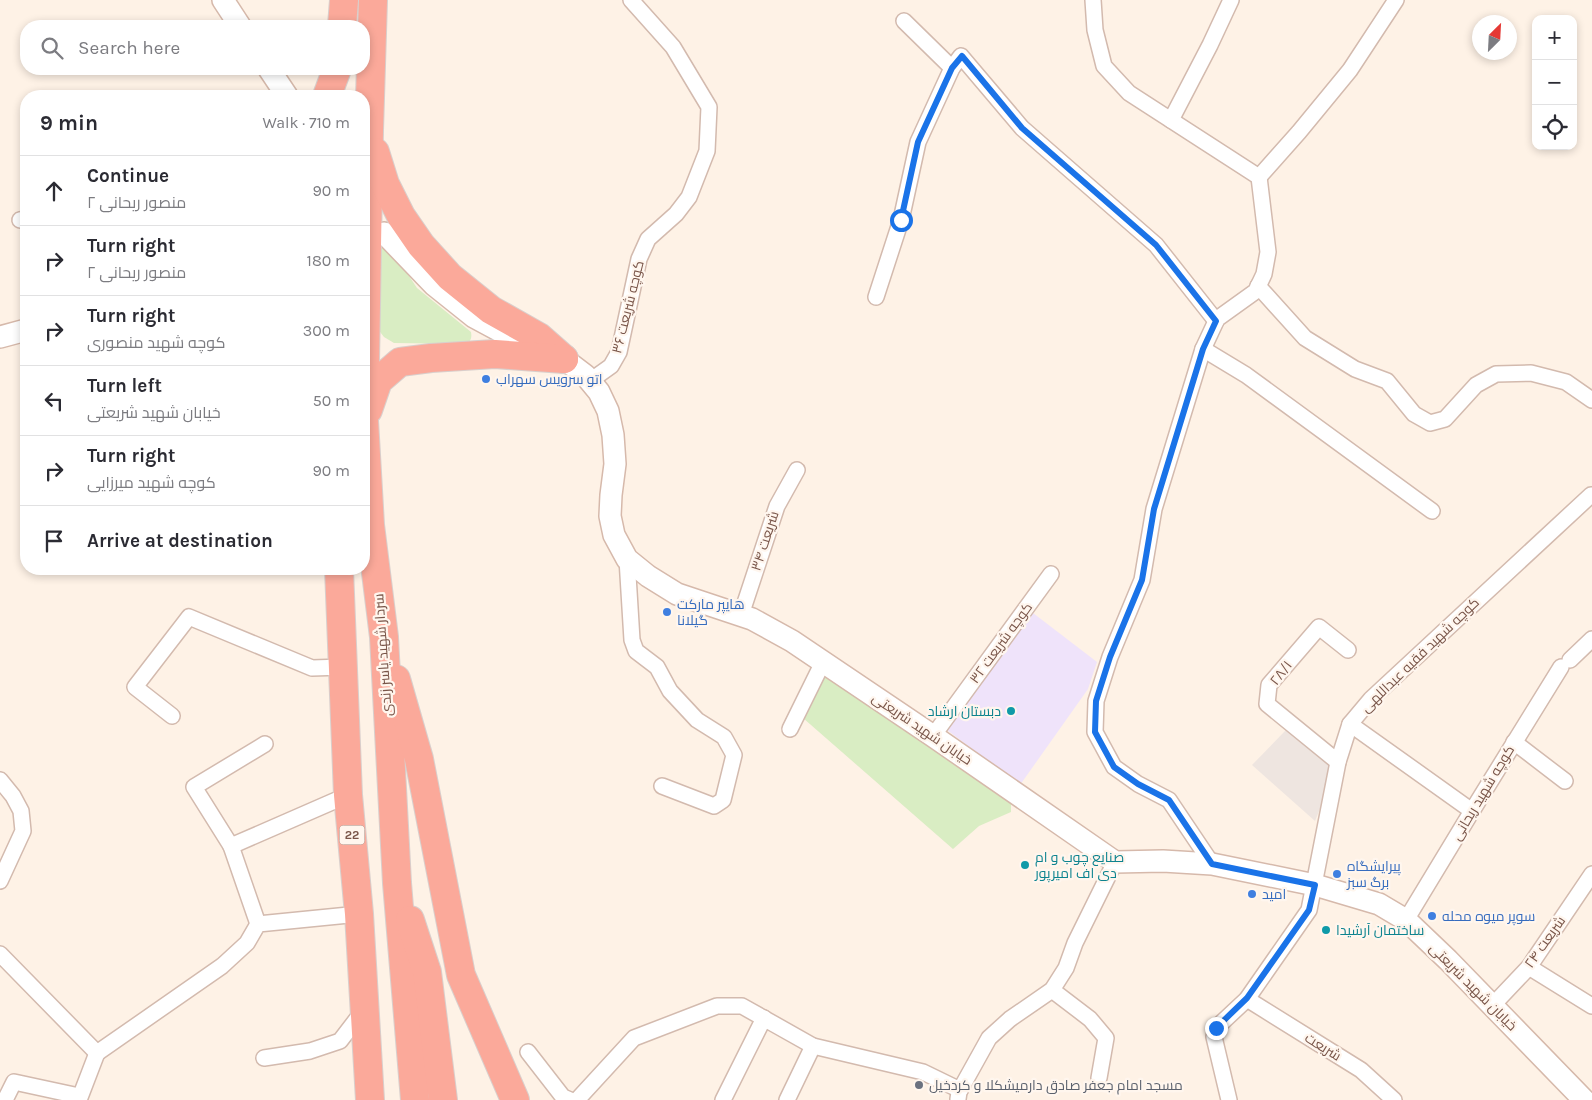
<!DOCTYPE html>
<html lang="en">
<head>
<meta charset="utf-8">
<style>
	:root { --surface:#fff; --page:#f7f7f7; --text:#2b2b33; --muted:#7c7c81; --line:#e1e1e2 }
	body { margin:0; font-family:Karla,Cairo,sans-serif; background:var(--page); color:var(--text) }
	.controls { position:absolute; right:15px; top:15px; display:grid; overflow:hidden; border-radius:10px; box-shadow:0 2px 8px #0003 }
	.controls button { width:45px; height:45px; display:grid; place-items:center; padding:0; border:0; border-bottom:1px solid var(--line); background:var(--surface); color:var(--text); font:25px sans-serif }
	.compass { position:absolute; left:1472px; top:15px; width:45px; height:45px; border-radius:50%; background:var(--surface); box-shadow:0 2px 8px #0003; rotate:24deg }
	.stop { position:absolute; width:15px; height:15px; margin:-11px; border:4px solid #1a73e8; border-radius:50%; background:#fff }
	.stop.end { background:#1a73e8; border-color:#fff; box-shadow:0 1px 5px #0008 }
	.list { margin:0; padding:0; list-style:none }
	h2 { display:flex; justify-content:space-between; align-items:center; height:65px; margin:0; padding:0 20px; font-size:21px }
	h2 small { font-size:16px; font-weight:400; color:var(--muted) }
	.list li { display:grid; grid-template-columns:32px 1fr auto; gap:15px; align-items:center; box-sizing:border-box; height:70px; padding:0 20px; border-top:1px solid var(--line) }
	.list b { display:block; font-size:19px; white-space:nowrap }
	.list p { margin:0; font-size:16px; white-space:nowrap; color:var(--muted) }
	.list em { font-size:16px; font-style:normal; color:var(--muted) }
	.icon { flex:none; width:28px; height:28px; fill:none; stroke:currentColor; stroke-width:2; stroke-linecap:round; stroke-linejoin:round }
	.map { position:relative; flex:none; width:1592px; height:1100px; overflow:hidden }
	.search { position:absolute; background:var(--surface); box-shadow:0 2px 8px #0003; left:20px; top:20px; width:350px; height:55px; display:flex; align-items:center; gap:12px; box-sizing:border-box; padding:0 18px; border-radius:20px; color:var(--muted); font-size:19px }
	.panel { position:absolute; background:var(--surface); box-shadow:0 2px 8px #0003; left:20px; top:90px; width:350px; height:485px; border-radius:20px }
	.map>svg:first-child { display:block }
	.industrial { fill:#eee5e0 }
	.education { fill:#efe3fa }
	.green { fill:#d9edc3 }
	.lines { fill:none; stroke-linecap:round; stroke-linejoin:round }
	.street-casing { stroke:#d3baae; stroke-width:18 }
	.secondary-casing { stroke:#d6b9ab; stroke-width:24 }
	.highway-casing { stroke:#d9cfcc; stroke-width:30 }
	.street { stroke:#fff; stroke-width:15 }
	.secondary { stroke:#fff; stroke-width:21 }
	.highway { stroke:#fba99a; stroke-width:28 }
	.route { stroke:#1a73e8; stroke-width:6 }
	.shop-dot { fill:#3f7fe0; stroke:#fff6ee; stroke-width:2 }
	.culture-dot { fill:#0f9aa8; stroke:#fff6ee; stroke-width:2 }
	.worship-dot { fill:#6b7280; stroke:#fff6ee; stroke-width:2 }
	.labels { text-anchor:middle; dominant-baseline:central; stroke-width:4.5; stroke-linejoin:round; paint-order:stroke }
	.shield { fill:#fff6ee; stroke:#a1857a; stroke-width:1 }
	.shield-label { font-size:12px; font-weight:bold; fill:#795549 }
	.street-label { font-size:14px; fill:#795549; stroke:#fff6ee }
	.shop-label { font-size:14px; fill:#366cbe; stroke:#fff6ee; text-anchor:start }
	.culture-label { font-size:14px; fill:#0d838f; stroke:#fff6ee; text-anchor:start }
	.worship-label { font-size:14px; fill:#5b616d; stroke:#fff6ee; text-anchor:start }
</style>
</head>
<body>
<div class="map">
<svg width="1592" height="1100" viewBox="0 0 1592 1100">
	<rect width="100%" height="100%" fill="#fef2e6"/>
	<path class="industrial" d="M1286,730L1331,764L1326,794L1315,821L1252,765Z"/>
	<path class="education" d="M1033,613L1097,662L1088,689L1020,785L947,730Z"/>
	<g class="green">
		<path d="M381,247L385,248L401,264L417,288L471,332C472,338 471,341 466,344L394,343L384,337L377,328V250Z"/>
		<path d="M828,670L1011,800V812L979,826L953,849L803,718Z"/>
	</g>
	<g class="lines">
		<g class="street-casing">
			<g id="street">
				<path d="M1093,0L1095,30L1104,66L1129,93L1259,177"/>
				<path d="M904,21L952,68"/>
				<path d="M1171,120L1210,45L1231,0"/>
				<path d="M1259,177L1299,132L1350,70L1396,0"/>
				<path d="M20,220L26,219"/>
				<path d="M1258,286L1305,338L1355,369L1387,381L1414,414L1430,423L1445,419L1476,385L1496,374L1531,373L1566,382L1592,400"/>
				<path d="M876,297L901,220L918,142L952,68L961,56L1022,128L1156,245L1216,321"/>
				<path d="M1203,349L1246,375L1432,511"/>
				<path d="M590,381L611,366L619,352L639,259L648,239L676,214L689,197L707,151L709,107L673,47L631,0"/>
				<path d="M627,559L632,640L636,651L657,667L670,691L697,720L724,737L734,755L723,800L714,806L662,786"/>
				<path d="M741,615L777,506L797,470"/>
				<path d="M1570,660L1592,639"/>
				<path d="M172,716L135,687L189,617L312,668L343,667"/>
				<path d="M1350,724L1472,811"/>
				<path d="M790,729L823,662"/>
				<path d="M933,736L1051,574"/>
				<path d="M1514,742L1565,781"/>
				<path d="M265,744L194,787L231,846L348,795"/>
				<path d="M1338,762L1267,704L1269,685L1319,627L1348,650"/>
				<path d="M0,780L13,796L21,811L23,831L0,881"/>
				<path d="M231,846L258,924"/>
				<path d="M1212,864L1169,800L1138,784L1114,767L1095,732L1096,701L1110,657L1142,580L1154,509L1203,349L1217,319L1256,291L1264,274L1268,252L1259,177"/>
				<path d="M1406,920L1472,811L1561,667"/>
				<path d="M0,954L97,1053L222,966L247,943L258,924L359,914"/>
				<path d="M1529,967L1592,1006"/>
				<path d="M1052,990L1090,1019L1106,1038L1099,1078"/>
				<path d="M1247,999L1361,1070L1394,1100"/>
				<path d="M1492,1006L1529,967L1592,874"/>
				<path d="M528,1052L563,1097L570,1100"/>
				<path d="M264,1058L310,1051L340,1041L363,1011"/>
				<path d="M958,1099L959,1092L989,1038L1010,1019L1052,990L1066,968L1075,943L1115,862"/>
				<path d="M5,1100L14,1082L79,1096"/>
				<path d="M79,1100L97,1053"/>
				<path d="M577,1100L634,1038L717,1006H742L813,1046L923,1072L960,1090"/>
				<path d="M723,1100L764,1018"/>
				<path d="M787,1100L813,1046"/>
				<path d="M1229,1100L1214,1037L1216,1028L1247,999L1309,910L1338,762L1350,724L1371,699L1591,495"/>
			</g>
		</g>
		<g class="secondary-casing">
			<g id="secondary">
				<path d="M223,0L240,26"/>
				<path d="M269,69L287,96"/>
				<path d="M384,233L434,285L474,317L524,344L564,359L585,375L599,392L608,411L613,435L615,464L611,495L610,516L614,535L627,559L648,576L677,594L752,619L792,641L933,736L1115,862L1163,861L1212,864L1315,885L1379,904L1406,920L1448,960L1584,1100"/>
				<path d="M0,337L26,330"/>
			</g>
		</g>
		<g class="highway-casing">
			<g id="highway">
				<path d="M373,0L369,130L364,420L370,525L384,637L397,883L415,1100"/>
				<path d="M342,26L344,0"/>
				<path d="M327,96L337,69"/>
				<path d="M375,152L385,184L401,216L421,245L450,277L491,310L539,337L564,359"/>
				<path d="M368,410L378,381L400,362L431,358L495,354L564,359"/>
				<path d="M339,569L348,795L359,914L370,1100"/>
				<path d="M396,679L419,759L461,975L515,1100"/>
				<path d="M410,920L427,972L443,1100"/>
			</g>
		</g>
		<use href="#street" class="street"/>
		<use href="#secondary" class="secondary"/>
		<use href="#highway" class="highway"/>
	</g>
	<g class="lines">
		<path class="route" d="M901,220L918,142L952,68L962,56L1022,128L1156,245L1216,321L1203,349L1154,509L1142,580L1110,657L1096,701L1095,732L1114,767L1138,784L1169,800L1212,864L1315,885L1309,910L1247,998L1216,1028"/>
	</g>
	<g class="shop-dot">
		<circle cx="486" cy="379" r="5"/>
		<circle cx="667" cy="612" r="5"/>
		<circle cx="1337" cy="874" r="5"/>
		<circle cx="1252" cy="894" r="5"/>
		<circle cx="1432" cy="916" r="5"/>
	</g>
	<g class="culture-dot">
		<circle cx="1011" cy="711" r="5"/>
		<circle cx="1025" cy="865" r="5"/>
		<circle cx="1326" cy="930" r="5"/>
	</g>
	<circle class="worship-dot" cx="919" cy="1085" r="5"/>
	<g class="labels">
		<rect class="shield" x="339.5" y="825.5" width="25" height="19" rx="4"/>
		<g class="shield-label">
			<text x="352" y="835">22</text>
		</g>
		<g class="street-label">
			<text transform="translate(628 307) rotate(-76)">کوچه شریعت ۳۶</text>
			<text transform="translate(765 541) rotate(-72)">شریعت ۳۴</text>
			<text transform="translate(1001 643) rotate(-54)">کوچه شریعت ۳۲</text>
			<text transform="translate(383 655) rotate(-94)">سردار شهید یاسر زندی</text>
			<text transform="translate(1420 655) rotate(-44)">کوچه شهید فقیه عبداللهی</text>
			<text transform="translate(1281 673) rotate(-52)">۲۸/۱</text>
			<text transform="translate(922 729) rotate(34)">خیابان شهید شریعتی</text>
			<text transform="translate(1483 793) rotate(-59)">کوچه شهید ریحانی</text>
			<text transform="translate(1545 942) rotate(-55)">شریعت ۲۴</text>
			<text transform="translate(1473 987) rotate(45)">خیابان شهید شریعتی</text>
			<text transform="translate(1323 1047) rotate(32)">شریعت</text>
		</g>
		<g class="shop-label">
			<text x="496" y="379">اتو سرویس سهراب</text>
			<text x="677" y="604">هایپر مارکت<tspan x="677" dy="16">گیلانا</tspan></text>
			<text x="1347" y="866">پیرایشگاه<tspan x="1347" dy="16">برگ سبز</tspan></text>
			<text x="1262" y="894">امید</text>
			<text x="1442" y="916">سوپر میوه محله</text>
		</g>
		<g class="culture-label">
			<text x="1001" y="711" text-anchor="end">دبستان ارشاد</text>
			<text x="1035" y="857">صنایع چوب و ام<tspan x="1035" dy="16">دی اف امیرپور</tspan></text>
			<text x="1336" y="930">ساختمان آرشیدا</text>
		</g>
		<g class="worship-label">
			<text x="929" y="1085">مسجد امام جعفر صادق دارمیشکلا و کردخیل</text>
		</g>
	</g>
</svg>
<div class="controls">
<button>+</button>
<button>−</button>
<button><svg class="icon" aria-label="locate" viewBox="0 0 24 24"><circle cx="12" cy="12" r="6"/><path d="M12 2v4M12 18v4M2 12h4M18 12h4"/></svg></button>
</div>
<svg class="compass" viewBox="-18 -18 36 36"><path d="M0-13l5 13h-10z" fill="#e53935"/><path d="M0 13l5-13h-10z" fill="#7c7c81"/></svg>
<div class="stop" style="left:901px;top:220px"></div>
<div class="stop end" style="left:1216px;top:1028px"></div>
<div class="search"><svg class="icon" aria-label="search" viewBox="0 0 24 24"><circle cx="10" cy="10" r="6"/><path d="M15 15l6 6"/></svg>Search here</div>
<section class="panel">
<h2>9 min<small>Walk · 710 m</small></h2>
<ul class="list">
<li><svg class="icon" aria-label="ahead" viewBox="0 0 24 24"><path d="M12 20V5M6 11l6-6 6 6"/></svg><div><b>Continue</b><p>منصور ریحانی ۲</p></div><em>90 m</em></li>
<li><svg class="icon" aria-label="right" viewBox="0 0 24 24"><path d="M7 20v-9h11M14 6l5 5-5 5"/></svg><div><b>Turn right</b><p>منصور ریحانی ۲</p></div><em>180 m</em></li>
<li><svg class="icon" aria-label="right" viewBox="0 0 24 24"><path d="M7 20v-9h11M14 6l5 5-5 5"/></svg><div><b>Turn right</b><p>کوچه شهید منصوری</p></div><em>300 m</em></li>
<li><svg class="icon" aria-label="left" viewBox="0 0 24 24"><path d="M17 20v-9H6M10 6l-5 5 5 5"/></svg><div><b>Turn left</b><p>خیابان شهید شریعتی</p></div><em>50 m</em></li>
<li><svg class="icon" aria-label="right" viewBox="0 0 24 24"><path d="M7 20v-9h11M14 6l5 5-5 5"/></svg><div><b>Turn right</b><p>کوچه شهید میرزایی</p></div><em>90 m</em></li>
<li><svg class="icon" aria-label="arrive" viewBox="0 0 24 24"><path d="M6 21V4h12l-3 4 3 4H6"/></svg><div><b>Arrive at destination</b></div></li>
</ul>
</section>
</div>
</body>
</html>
